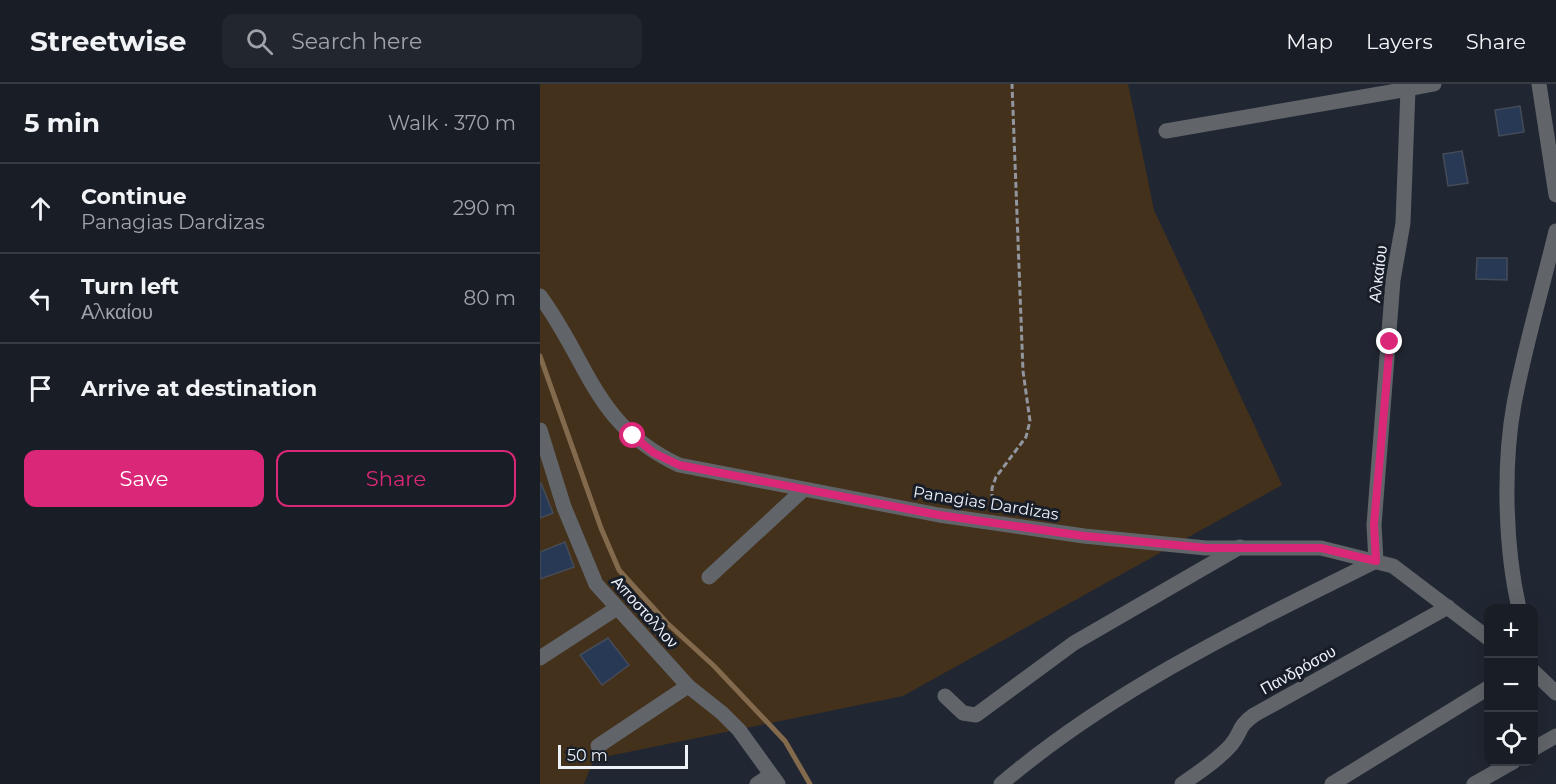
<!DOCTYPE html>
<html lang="en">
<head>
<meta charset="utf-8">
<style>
	:root { --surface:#191d26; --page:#22262e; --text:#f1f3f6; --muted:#9fa2a7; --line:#373b43; --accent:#db2777 }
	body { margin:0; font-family:Montserrat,sans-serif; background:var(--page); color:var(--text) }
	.controls { position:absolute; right:18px; bottom:18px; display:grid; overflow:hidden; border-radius:12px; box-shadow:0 6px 24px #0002 }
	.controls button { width:54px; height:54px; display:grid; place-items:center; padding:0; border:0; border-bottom:2px solid var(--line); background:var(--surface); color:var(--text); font:30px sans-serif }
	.scale { position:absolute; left:18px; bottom:15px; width:130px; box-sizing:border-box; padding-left:6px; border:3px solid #edf1f8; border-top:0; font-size:16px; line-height:21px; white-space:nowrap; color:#edf1f8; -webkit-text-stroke:4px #181e28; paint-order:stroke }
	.stop { position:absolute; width:18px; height:18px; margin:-14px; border:4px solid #db2777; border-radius:50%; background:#fff }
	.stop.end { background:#db2777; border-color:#fff; box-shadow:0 2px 6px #0008 }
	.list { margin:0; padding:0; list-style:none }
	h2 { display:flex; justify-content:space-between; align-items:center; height:78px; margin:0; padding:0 24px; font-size:26px }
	h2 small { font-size:20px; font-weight:400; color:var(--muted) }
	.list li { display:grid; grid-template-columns:39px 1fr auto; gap:18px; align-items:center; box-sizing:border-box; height:90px; padding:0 24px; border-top:2px solid var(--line) }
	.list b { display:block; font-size:22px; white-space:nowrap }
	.list p { margin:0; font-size:20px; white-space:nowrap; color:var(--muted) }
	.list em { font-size:20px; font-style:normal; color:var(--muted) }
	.actions { display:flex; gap:12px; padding:18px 24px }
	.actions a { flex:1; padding:14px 0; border:2px solid var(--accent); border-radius:12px; text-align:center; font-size:21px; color:var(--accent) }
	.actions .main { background:var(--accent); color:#fff }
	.icon { flex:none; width:33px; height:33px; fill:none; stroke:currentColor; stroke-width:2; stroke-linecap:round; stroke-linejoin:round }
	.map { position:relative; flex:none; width:1016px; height:700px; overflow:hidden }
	header { display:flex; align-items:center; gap:36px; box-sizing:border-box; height:84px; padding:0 30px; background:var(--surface); border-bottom:2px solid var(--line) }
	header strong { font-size:28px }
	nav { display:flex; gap:33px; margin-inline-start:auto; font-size:21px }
	.search { width:420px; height:54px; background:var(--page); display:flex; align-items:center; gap:15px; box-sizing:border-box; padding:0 21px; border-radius:12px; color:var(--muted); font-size:22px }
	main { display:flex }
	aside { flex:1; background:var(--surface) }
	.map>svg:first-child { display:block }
	.green { fill:#44311b }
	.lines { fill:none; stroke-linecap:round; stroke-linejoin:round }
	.stream { stroke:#846a4d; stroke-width:5 }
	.building { fill:#283955; stroke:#454c58; stroke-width:1.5 }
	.path { stroke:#91969f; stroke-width:3; stroke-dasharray:6 3; stroke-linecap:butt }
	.minor { stroke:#61656a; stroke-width:15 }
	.route { stroke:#db2777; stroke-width:8 }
	.labels { text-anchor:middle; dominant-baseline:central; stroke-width:6; stroke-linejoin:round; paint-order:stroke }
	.street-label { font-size:16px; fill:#edf1f8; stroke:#181e28 }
</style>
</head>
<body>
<header>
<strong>Streetwise</strong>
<div class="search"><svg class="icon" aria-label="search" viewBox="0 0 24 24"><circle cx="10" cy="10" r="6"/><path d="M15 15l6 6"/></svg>Search here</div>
<nav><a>Map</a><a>Layers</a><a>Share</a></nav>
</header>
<main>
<aside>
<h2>5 min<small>Walk · 370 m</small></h2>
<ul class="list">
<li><svg class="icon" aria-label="ahead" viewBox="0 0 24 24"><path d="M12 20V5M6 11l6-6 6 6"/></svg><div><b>Continue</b><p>Panagias Dardizas</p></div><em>290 m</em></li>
<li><svg class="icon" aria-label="left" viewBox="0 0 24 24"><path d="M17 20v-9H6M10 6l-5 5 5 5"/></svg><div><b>Turn left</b><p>Αλκαίου</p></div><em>80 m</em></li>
<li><svg class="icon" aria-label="arrive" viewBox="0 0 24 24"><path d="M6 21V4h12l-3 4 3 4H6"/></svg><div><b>Arrive at destination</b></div></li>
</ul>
<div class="actions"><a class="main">Save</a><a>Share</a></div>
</aside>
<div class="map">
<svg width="1016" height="700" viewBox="0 0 1016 700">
	<rect width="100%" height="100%" fill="#212732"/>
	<path class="green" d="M0,0H588L614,126L742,401L363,612L54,675L44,700H0Z"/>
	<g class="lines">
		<path class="stream" d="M0,272L61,444L79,486L127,539L174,582L245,657L270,700"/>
	</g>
	<g class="building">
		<path d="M980,22L984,48L959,52L955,26Z"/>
		<path d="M922,67L928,99L908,102L903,70Z"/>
		<path d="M937,174H967V196L936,195Z"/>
		<path d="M1,399L13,429L0,434V400Z"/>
		<path d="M25,458L34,483L0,495V468Z"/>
		<path d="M68,554L89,581L62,601L40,571Z"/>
	</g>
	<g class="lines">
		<path class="path" d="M452,425V404L456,393L486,353L490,337L483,287L472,0"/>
		<g class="minor">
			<path d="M999,0L1016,111"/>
			<path d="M626,47L868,5"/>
			<path d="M0,212C50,280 54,341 139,381L399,431L544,452L666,464H781L853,482L948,554"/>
			<path d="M0,346L24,423L56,500L148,602L182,629L199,646L238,700"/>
			<path d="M169,493L263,406"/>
			<path d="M979,524C965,464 963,381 974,320C985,262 1002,205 1016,147"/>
			<path d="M0,574L77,524"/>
			<path d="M993,587L1016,609"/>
			<path d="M405,612L423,629L436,631L534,559L700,463"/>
			<path d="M58,662L148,602"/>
			<path d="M993,665L1016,652"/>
			<path d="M217,700L231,691"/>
			<path d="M461,700C573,605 705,542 836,477L834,441L853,196L863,139L868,5L894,0"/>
			<path d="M642,700C659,688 678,676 691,661C702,648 697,643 714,631L908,523"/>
			<path d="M792,700L948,604"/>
			<path d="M934,700L973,678"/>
		</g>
	</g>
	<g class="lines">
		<path class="route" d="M93,352L114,369L139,381L399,431L544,452L666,464H781L836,477L834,441L850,258"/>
	</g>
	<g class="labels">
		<g class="street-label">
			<text transform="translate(838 190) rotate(-83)">Αλκαίου</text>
			<text transform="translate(446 419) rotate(9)">Panagias Dardizas</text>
			<text transform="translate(105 528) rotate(48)">Αποστολλον</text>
			<text transform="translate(758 586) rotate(-29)">Πανδρόσου</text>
		</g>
	</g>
</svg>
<div class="controls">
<button>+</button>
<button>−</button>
<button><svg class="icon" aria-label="locate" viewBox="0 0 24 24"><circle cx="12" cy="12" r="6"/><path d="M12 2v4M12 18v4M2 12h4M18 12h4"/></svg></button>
</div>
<div class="scale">50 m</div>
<div class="stop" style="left:93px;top:352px"></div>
<div class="stop end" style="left:850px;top:258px"></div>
</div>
</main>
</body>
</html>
